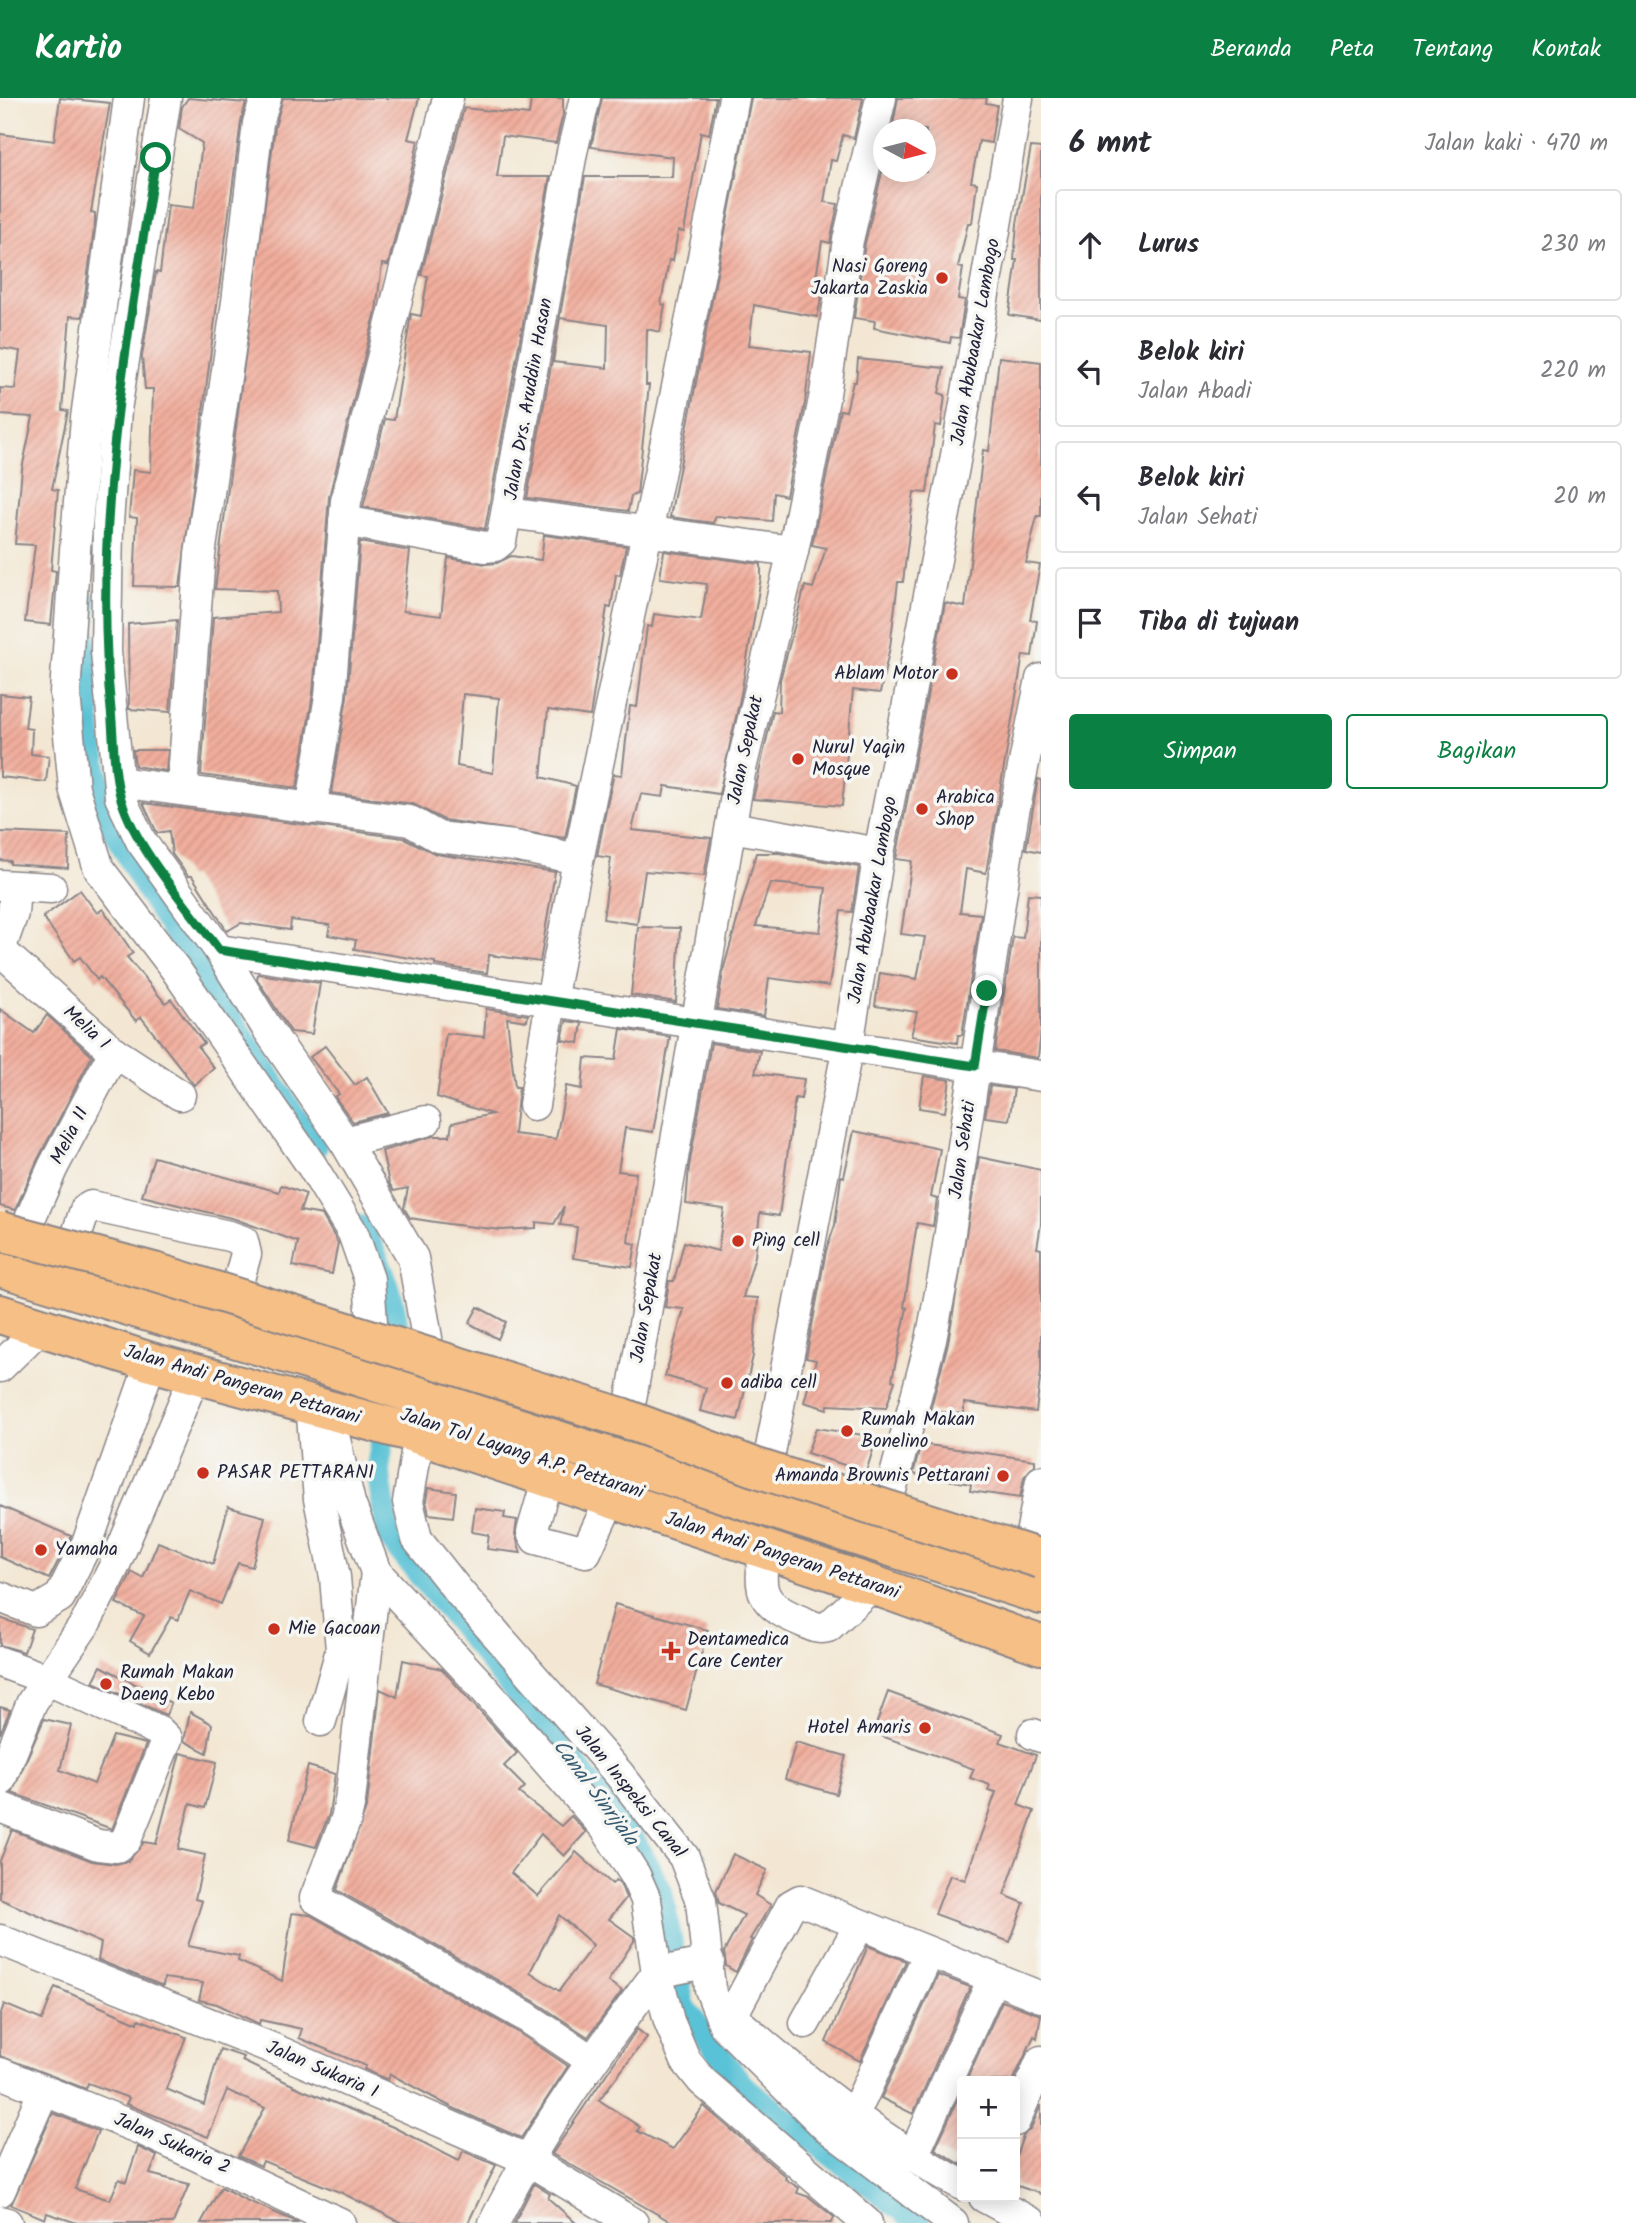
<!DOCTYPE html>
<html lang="id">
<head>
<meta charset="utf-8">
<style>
	:root { --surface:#fff; --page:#f7f7f7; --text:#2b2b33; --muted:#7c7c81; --line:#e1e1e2; --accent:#0b8043 }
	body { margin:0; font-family:Kalam,sans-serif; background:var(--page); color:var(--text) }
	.controls { position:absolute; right:21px; bottom:21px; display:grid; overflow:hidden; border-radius:7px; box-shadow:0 4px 18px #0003 }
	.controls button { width:63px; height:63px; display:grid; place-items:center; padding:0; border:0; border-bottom:2px solid var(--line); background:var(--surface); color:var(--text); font:35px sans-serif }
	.compass { position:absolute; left:873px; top:21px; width:63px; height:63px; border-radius:50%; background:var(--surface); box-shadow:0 4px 18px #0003; rotate:97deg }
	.stop { position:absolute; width:21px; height:21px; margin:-16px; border:5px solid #0b8043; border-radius:50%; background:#fff }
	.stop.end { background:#0b8043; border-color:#fff; box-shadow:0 2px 7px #0008 }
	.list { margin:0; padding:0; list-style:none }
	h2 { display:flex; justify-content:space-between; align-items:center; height:91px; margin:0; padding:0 28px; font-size:30px }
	h2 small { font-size:23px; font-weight:400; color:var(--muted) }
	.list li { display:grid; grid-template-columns:46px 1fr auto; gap:21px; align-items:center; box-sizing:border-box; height:112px; margin:0 14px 14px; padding:0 14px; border:2px solid var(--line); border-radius:7px }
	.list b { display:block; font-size:26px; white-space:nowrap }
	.list p { margin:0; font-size:23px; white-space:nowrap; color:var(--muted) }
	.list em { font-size:23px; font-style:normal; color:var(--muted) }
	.actions { display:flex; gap:14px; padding:21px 28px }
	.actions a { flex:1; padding:16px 0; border:2px solid var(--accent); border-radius:7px; text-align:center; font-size:24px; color:var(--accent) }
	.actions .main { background:var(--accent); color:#fff }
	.icon { flex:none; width:38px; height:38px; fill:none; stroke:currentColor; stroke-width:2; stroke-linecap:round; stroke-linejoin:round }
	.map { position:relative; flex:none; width:1041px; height:2125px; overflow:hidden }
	header { display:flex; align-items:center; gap:42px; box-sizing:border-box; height:98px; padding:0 35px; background:var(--accent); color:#fff }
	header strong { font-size:33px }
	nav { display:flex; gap:38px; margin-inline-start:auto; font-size:24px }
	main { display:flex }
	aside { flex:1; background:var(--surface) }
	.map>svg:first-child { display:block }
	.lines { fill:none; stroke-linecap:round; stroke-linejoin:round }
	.canal { stroke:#5ac2d6; stroke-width:24 }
	.building { fill:url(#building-hatch); fill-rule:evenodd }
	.minor-casing { stroke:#8a8487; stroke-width:33 }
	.highway-casing { stroke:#8a8487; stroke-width:42 }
	.minor { stroke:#fff; stroke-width:30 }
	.highway { stroke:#f5bf86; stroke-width:38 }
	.highway-bridge-casing { stroke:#8a8487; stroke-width:42; stroke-linecap:butt }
	.highway-bridge { stroke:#f5bf86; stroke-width:38 }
	.route { stroke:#0b8043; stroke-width:9 }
	.poi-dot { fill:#c8321e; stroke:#f6f6f2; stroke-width:2.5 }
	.labels { text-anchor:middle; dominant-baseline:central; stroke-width:7; stroke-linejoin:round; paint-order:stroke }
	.poi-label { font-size:19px; fill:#22223b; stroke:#f6f6f2; text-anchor:start }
	.street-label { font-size:19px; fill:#22223b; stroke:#f6f6f2 }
	.water-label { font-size:21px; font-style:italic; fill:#365a71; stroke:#f6f6f2 }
</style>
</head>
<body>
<header>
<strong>Kartio</strong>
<nav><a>Beranda</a><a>Peta</a><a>Tentang</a><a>Kontak</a></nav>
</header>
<main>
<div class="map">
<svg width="1041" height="2125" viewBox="0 0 1041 2125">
	<defs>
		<pattern id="building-hatch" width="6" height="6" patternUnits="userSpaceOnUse" patternTransform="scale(1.75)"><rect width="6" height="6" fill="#f1ad9c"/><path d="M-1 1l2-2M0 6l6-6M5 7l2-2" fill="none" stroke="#ce9587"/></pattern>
	</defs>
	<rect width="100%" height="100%" fill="#f6f6f2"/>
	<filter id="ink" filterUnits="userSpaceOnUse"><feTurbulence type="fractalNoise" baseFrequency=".0143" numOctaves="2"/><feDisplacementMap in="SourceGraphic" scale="14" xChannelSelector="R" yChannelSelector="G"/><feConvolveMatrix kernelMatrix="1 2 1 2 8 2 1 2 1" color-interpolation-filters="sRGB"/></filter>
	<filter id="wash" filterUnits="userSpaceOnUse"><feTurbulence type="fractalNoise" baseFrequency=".00686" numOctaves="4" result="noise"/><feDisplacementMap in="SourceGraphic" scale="28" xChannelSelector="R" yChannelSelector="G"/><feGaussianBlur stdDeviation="1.57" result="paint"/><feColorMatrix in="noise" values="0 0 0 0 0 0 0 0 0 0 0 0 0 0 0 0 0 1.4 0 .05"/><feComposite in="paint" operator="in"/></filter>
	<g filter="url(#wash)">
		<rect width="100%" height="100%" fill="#f3e7d3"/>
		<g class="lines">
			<g class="canal">
				<path d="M85,504L83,530L90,638L105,716L150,797L315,1049"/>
				<path d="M361,1129C382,1168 402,1214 396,1260"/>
				<path d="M387,1314L378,1370L388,1438L628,1732L661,1794L683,1908L742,1987L919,2125"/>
			</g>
		</g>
		<g id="blocks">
			<g class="building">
				<path d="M60,0L110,5L91,114L95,115V124L82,219L70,218L62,312L68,313L52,391L58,392L51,472L56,473L51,527L25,524L35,447L15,446L22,371L33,319L0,317V290L15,291L20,253L0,250V36L54,43Z"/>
				<path d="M188,0L246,5L241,23L180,489L134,488L137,420L129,419L133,372L151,374L153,291H145L142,258L156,174L160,175L168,107L194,110L202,45L179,31L182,9Z"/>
				<path d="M283,0H419L408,41L418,43L414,62L388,167L382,166L376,213L329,399L313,596L297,690L201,677L213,519L278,514L277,493L215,491L275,29Z"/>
				<path d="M531,0H563V16L556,45L503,38L497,79H550L485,431L363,409L385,321L394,322L411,216L421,218L428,178L421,177L464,10L529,17Z"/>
				<path d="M602,0H716L709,36L701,34L684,134L678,133L673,163L669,162L661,206L665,207L660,234L647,231L646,287H649L637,396L631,398L628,413L527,400L585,79H672L673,59L591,49ZM560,220L608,227L607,270L553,264Z"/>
				<path d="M751,0H863L854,40L843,37L836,63L831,62L824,104L838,106L830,145L822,143L814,192L823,194L817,219L754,207L749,247L811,254L805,305L786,398L774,395L772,423L716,418L713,425L670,419Z"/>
				<path d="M898,0H987L986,5L997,7L991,45L979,43L971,84L977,85L972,125H968L958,169L963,170L958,201L965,202L959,240L951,239L950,245L874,230L875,223L854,220L865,145L882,74H926V32H892Z"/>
				<path d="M1031,49L1041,50V222L1009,217L1017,162H1014L1017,126Z"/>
				<path d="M999,259L1041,264V418H1037L1026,465L1040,467L1030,522L1037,523L1032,558L1023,557L986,775L966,771L960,814L981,816L962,937H958L957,945L911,938L917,914L875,908L880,875L917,881L925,839L901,836L912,763L896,761L945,505L965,509L983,352L989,353Z"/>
				<path d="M858,261L944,270L939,295L945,297L941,328L935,327L927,395L914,394L903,484H898L890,549L880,595L853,592L842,708L753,701L773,613L779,614L780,582L805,488L813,490L826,450L812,447L840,312L846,313L853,284H856Z"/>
				<path d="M544,437L626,448L620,477L616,476L611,510L607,509L590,618L548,612L541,679L576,688L565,740L444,722L413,706L331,695L347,599L360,444L410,453L403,513L441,518L448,460L486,466L497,465L511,458L541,462ZM463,596L499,600L493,675L457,668Z"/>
				<path d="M664,453L761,466V480L741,596L719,696L665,688L663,699L641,696L632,732L711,740L704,778L645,773L637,826L603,821L611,760L597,758L608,702L614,676L622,677L630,608L637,609L647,528L652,529L654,516L701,522L707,486L660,480Z"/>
				<path d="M177,522L170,614L129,611L128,526Z"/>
				<path d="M0,596L29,599L25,630L32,631L31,656L49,658L46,684L0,679Z"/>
				<path d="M133,652H168L166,673L135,668Z"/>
				<path d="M1038,681L1041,682V754L1026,751Z"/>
				<path d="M143,705L404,740L436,756L555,774L540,864L489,857L487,875L435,867V864L354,851L356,842L328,837L330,827L291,822L290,832L241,825L227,833L192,778H188L172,756L169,733L157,735Z"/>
				<path d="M0,734L69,737L68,770L10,766V763L0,762Z"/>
				<path d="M756,755H779L859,769L852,814L841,813L829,888L769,880L764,918L717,911L724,869ZM770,785L826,790L820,834L756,828Z"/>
				<path d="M80,792L97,815L103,811L133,855L127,859L165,905L171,901L204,945L198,949L214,970L194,987L141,919L136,923L100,879L97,882L80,859L74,863L43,819Z"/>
				<path d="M1028,796L1041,797V933L1038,960L995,953L1013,839L1023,840Z"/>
				<path d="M638,829L680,830L676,904L631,897Z"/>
				<path d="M258,876L320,885L312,936L291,934L257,881Z"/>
				<path d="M0,911L34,935L47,917L92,958L38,1061L15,1112L0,1108Z"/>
				<path d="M486,911L528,917L527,923L507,920L515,989H519L514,1036L556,1041L566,988L582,991L585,960L616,962L621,931L670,939L653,1034L625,1030L618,1073L636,1075L628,1144L636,1146L632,1169L573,1160L577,1129L560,1127L564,1108L554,1126L536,1124V1130L502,1132L448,1126L410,1120L404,1110L408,1090L394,1093L389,1085L382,1053L433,1038H450L452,1025L492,1016L437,999L446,935L484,939Z"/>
				<path d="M566,923L582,925L579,945L562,942Z"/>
				<path d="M711,945L760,953L755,975L804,981L801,1001L795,1000L779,1118L760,1115L755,1158L743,1199L758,1200L753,1258L738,1322L700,1313L706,1290L665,1278L684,1211L665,1209L669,1183H674L684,1144L718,1153L724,1111L686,1106L689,1069Z"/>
				<path d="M325,948L355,987L367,979L388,1015L353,1024L335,999L339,996L310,959Z"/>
				<path d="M924,978L950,982L945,1014L919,1010Z"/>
				<path d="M990,988L1014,991L1009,1022L985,1019Z"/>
				<path d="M854,1033L940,1051L931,1099L937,1101L933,1128L917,1125L904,1209L907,1210L892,1282L895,1283L886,1310L828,1307L827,1311L804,1304L816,1262L806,1260L826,1153L835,1127L841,1078L844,1079Z"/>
				<path d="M154,1059L279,1094L281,1087L306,1096L300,1113L322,1117L338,1145L332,1176L293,1168L298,1144L235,1121L142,1098Z"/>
				<path d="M979,1059L1041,1072V1126L1037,1150L1041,1151V1273L1036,1314L964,1305V1316L930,1313L948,1245Z"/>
				<path d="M478,1209L506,1224L498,1241L469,1225Z"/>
				<path d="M816,1330L877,1339L866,1374L807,1355Z"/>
				<path d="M921,1346L1035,1362V1367L1024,1379L1020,1400L970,1393L971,1386L913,1376Z"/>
				<path d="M428,1390L456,1394L453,1419L429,1416L426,1403Z"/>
				<path d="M0,1408L71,1438L49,1481L0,1459Z"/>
				<path d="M228,1409L265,1419L252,1469L238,1465L221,1506L190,1493L178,1522L171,1519L150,1555L130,1543L144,1518L116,1505L132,1474L143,1480L158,1444L213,1466Z"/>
				<path d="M475,1410L505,1414L504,1420L517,1422L515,1436L521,1455L487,1451L489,1437L472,1434Z"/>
				<path d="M615,1506L708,1532L686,1612L594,1586Z"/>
				<path d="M0,1520L32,1531L24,1554L0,1547Z"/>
				<path d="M403,1562L442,1571L517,1655L504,1668L525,1689L519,1695L561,1728L571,1718L586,1734L564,1758L541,1736L511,1775L538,1798L576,1754L612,1786L616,1782L620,1785L626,1800L609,1821L634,1839V1843L608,1883L622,1893L588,1939L534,1903L337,1792L367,1707L380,1591L397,1599ZM559,1817L593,1847L559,1893L530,1874Z"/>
				<path d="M101,1568L171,1605L166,1617L93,1584Z"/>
				<path d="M888,1594L1003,1636L1000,1644L1036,1657L1018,1707L1034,1713L1004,1797L1024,1805L1010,1844L935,1816L950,1777L965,1782L996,1694L988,1692L990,1687L970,1680L974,1671L873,1635Z"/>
				<path d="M0,1609L10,1612L0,1636Z"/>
				<path d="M190,1614L212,1626L207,1655L184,1643Z"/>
				<path d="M44,1621L71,1627L60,1672L94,1686L113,1638L146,1646L112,1731L12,1695Z"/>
				<path d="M796,1644L846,1658L836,1696L785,1681Z"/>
				<path d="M180,1655L217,1664L205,1710L190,1706L178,1751L205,1757L195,1801L202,1803L188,1848L239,1858L238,1863L282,1883L292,1815L310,1817L516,1933L568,1968L521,2040L451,2009L390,1976L388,1982L364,1971L366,1968L299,1940L302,1931L260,1922L259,1926L217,1906L199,1902L203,1885L164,1880L163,1888L98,1862L101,1845L0,1801V1763L12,1732L92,1763L115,1766L128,1763L144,1744L156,1746Z"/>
				<path d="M308,1668L335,1676L329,1716L316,1749L289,1742Z"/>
				<path d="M733,1756L767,1772L755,1797L771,1807L750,1841L752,1842L736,1874L726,1868L724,1854L744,1817L719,1805L716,1793Z"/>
				<path d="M868,1848L906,1863L860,1963L826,1944Z"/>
				<path d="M938,1877L970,1889L913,2016L881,2000Z"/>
				<path d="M55,1889L138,1925L139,1921L186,1939L166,1991L204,2007L220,1951L244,1959L242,1963L303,1992L393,2029L459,2063L463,2053L496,2067L468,2125H402L342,2095L263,2063L261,2068L238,2058L265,2010L227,1992L208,2039L126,2006L129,2000L88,1985L86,1991L0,1958V1918L4,1906L42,1922Z"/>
				<path d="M1002,1903L1041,1917L1037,1940L1034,1938L1013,1983H966Z"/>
				<path d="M637,1931L647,1939L599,2002L640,2029L637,2033L673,2051L704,2008L786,2079L785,2081L799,2090L797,2095L809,2099L834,2119L832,2125H673L552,2056Z"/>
				<path d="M962,1992V2067L935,2051Z"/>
				<path d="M1041,2007V2096L1015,2087V2061L1023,2038L1031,2030Z"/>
				<path d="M53,2015L98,2033L75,2091L110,2102L119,2081L126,2084L138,2049L157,2058L150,2076L189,2086L173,2125H77L47,2115L45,2121L11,2107Z"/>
				<path d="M534,2086L550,2096L548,2100L576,2125H514Z"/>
				<path d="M221,2089L246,2102L299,2125H201Z"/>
			</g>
		</g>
	</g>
	<g filter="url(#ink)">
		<use href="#blocks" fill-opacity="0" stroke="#8a8487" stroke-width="2"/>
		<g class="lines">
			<g class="minor-casing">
				<g id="minor">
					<path d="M129,0L86,320L75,452L65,595L74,690L99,771L176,872L312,1068L353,1135L369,1181L372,1225L366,1257"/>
					<path d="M166,0L116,312L108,425L106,554L120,699L141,743L219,852L267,930L345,1044L413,1160L427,1240L421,1272"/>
					<path d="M508,415L793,453"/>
					<path d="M344,423L485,449L495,448L501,443L572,54L585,0"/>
					<path d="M119,684L410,723L438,739L514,748L578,761"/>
					<path d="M182,692L200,457L237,204L258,25L266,0"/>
					<path d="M311,711L330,598L346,403L448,0"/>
					<path d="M731,729L879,755"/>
					<path d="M0,787L51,790"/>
					<path d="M0,852L114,954L180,997"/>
					<path d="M0,852L13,815L15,790"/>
					<path d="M219,852L1041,978"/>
					<path d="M534,1007C559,841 596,678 630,514C667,343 701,172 734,0"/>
					<path d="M345,1044L426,1023"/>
					<path d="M29,1123L53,1069L114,954"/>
					<path d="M77,1136L85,1112L91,1108L229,1138L243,1143L246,1156L239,1181"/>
					<path d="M0,1269L42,1228"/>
					<path d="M311,1307L319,1401L335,1479L341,1552L321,1623"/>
					<path d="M630,1307L740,675L793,453L825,296L848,142L881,0"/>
					<path d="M328,1312L350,1405L376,1474L480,1586L606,1731L635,1777L646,1802L657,1875L669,1923L686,1963L702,1983L867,2125"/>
					<path d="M419,1337L408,1404L417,1441L459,1494L619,1676L684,1759L701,1803L710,1891L724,1927L824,2027L953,2125"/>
					<path d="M770,1355L848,947L879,755L954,369L1018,0"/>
					<path d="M548,1379L532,1434L536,1441L586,1454L610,1402"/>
					<path d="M890,1396L931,1242L944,1174L1013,719L1041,581"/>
					<path d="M1030,1442L1041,1383"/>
					<path d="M765,1453C757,1493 761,1507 801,1523C810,1527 818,1532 828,1529L873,1487"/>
					<path d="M376,1474L350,1703L346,1721L315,1800L525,1918L591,1962"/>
					<path d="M0,1499L36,1513L60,1499L88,1443L151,1264"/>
					<path d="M0,1564L46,1581L159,1633L167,1641L126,1742L117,1749L98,1747L0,1709"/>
					<path d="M1033,1636L1041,1639"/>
					<path d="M0,1683L32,1604L85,1526L114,1469L195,1277"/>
					<path d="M0,1842L274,1951L526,2061L633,2125"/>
					<path d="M805,1925L859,1828"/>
					<path d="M0,1975L140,2031L340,2125"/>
					<path d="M861,2002L929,1855"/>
					<path d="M1015,2023L1041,1963"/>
					<path d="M913,2058L993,1881"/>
					<path d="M962,2087C880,2042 808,1985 738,1924L735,1912L791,1807L800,1802L1041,1899"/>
					<path d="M0,2093L44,1992"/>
					<path d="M984,2099L1032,2125"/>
					<path d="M0,2123L7,2125"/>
					<path d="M494,2125C539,2034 596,1956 657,1875L709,1864"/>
				</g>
			</g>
			<g class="highway-casing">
				<g id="highway">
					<path d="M0,1169L310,1263L1041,1497"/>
					<path d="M0,1216L151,1264L410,1334L873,1487L1041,1547"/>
				</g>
			</g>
			<use href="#minor" class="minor"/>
			<use href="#highway" class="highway"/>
			<g class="highway-bridge-casing">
				<path id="highway-bridge" d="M0,1133L154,1174L621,1319L754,1369L1041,1461"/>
			</g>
			<use href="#highway-bridge" class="highway-bridge"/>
		</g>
	</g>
	<g class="lines" filter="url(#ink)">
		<path class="route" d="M156,60C127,243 92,426 111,612C114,640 113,674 121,701C137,753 187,807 219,852L975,968L987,893"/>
	</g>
	<g class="poi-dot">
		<circle cx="942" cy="180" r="7"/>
		<circle cx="952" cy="576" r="7"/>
		<circle cx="798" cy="661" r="7"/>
		<circle cx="922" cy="711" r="7"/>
		<circle cx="738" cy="1143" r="7"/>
		<circle cx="727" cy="1285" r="7"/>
		<circle cx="847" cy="1333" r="7"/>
		<circle cx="203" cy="1375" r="7"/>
		<circle cx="1003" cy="1378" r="7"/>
		<circle cx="41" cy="1452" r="7"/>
		<circle cx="274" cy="1531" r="7"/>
		<path d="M667.5 1542.5h7v7h7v7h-7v7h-7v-7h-7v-7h7z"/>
		<circle cx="106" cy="1586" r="7"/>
		<circle cx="925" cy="1630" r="7"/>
	</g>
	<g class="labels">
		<g class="poi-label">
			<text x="928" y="169" text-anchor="end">Nasi Goreng<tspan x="928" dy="22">Jakarta Zaskia</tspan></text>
			<text x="938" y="576" text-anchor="end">Ablam Motor</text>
			<text x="812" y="650">Nurul Yaqin<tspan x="812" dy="22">Mosque</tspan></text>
			<text x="936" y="700">Arabica<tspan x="936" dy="22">Shop</tspan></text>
			<text x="752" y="1143">Ping cell</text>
			<text x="741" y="1285">adiba cell</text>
			<text x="861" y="1322">Rumah Makan<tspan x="861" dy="22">Bonelino</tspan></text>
			<text x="217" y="1375">PASAR PETTARANI</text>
			<text x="989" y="1378" text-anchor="end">Amanda Brownis Pettarani</text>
			<text x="55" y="1452">Yamaha</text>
			<text x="288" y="1531">Mie Gacoan</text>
			<text x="687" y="1542">Dentamedica<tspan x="687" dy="22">Care Center</tspan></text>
			<text x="120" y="1575">Rumah Makan<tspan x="120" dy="22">Daeng Kebo</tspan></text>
			<text x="911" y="1630" text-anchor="end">Hotel Amaris</text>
		</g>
		<g class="street-label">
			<text transform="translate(976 244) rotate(-80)">Jalan Abubaakar Lambogo</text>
			<text transform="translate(529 301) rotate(-80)">Jalan Drs. Aruddin Hasan</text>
			<text transform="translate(746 652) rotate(-78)">Jalan Sepakat</text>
			<text transform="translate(873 802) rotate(-80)">Jalan Abubaakar Lambogo</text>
			<text transform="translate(86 930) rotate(42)">Melia I</text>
			<text transform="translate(70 1038) rotate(-63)">Melia II</text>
			<text transform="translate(963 1052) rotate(-82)">Jalan Sehati</text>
			<text transform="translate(647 1210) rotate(-80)">Jalan Sepakat</text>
			<text transform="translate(242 1287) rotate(16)">Jalan Andi Pangeran Pettarani</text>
			<text transform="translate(522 1356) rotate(18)">Jalan Tol Layang A.P. Pettarani</text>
			<text transform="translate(782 1458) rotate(18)">Jalan Andi Pangeran Pettarani</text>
			<text transform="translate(630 1694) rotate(51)">Jalan Inspeksi Canal</text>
			<text transform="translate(322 1972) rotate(23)">Jalan Sukaria I</text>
			<text transform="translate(172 2046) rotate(24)">Jalan Sukaria 2</text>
		</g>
		<g class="water-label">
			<text transform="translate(595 1695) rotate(53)">Canal Sinrijala</text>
		</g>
	</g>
</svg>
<div class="controls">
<button>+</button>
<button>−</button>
</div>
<svg class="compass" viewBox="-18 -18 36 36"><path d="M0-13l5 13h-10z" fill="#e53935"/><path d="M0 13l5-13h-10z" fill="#7c7c81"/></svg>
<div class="stop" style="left:156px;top:60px"></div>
<div class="stop end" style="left:987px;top:893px"></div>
</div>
<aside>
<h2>6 mnt<small>Jalan kaki · 470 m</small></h2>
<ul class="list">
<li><svg class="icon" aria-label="ahead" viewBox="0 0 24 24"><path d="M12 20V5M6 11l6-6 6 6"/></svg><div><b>Lurus</b></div><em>230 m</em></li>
<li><svg class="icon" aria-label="left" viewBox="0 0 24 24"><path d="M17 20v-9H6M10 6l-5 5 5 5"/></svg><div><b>Belok kiri</b><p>Jalan Abadi</p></div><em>220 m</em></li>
<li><svg class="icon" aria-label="left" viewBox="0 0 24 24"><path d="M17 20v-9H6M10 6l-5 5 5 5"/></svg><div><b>Belok kiri</b><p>Jalan Sehati</p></div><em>20 m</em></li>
<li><svg class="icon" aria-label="arrive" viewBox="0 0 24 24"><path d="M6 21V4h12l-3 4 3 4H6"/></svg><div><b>Tiba di tujuan</b></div></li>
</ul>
<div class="actions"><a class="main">Simpan</a><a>Bagikan</a></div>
</aside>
</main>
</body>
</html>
